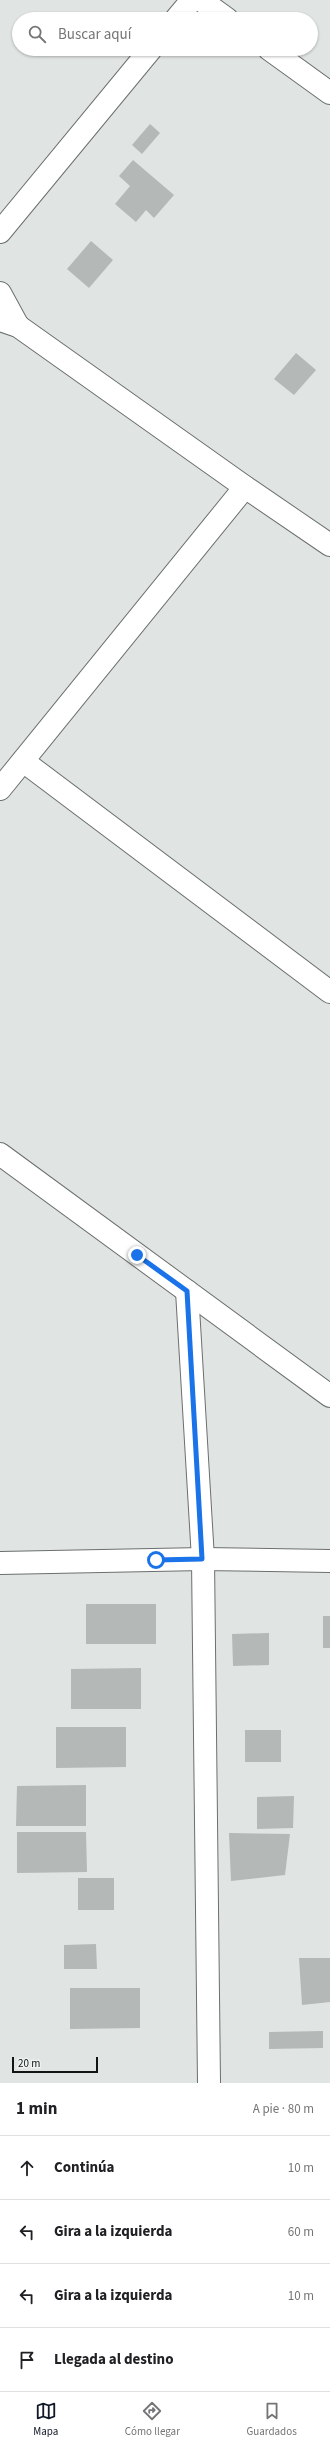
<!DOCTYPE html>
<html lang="es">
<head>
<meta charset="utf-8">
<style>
	:root { --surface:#fff; --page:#f6f6f6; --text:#202124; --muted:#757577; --line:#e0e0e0; --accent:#111827 }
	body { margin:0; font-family:"Source Sans 3",sans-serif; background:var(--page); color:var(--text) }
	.scale { position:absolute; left:12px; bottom:10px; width:86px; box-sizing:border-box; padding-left:4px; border:2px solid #131514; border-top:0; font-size:11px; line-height:14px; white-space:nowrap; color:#131514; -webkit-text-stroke:3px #edf1f0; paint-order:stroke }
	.stop { position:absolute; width:12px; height:12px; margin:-9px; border:3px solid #1a73e8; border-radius:50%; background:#fff }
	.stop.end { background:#1a73e8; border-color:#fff; box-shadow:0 1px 4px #0008 }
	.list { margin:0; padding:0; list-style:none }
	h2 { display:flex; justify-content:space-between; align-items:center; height:52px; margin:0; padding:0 16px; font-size:17px }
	h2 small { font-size:13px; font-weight:400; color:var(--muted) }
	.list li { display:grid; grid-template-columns:26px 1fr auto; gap:12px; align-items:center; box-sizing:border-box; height:64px; padding:0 16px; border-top:1px solid var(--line) }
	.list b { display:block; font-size:15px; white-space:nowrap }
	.list em { font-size:13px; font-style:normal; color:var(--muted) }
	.icon { flex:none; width:22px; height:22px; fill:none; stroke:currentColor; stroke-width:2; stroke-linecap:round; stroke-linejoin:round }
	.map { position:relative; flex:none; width:330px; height:2083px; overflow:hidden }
	.search { position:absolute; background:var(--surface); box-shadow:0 1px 3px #0004; left:12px; right:12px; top:12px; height:44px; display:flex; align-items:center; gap:10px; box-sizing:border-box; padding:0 14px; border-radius:22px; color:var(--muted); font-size:15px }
	.sheet { height:308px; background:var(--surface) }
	nav { display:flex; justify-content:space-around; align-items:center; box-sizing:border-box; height:56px; border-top:1px solid var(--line); background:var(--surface); font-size:11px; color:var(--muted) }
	nav a { display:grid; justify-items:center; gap:2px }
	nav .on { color:var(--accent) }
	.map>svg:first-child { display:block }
	.building { fill:#b4b8b7 }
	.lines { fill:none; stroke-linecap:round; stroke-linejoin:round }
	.street-casing { stroke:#6b6f6e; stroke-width:24 }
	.street { stroke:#fff; stroke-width:22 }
	.route { stroke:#1a73e8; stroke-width:5 }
</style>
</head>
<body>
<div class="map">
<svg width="330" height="2083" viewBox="0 0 330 2083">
	<rect width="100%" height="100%" fill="#e0e4e3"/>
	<g class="building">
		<path d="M150,124L160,133L142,154L132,145Z"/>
		<path d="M133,160L174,195L154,218L146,210L136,222L115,204L130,186L119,176Z"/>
		<path d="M91,241L113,260L89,288L67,269Z"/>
		<path d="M296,353L316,370L294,395L274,379Z"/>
		<rect x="86" y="1604" width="70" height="40"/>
		<rect x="323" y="1616" width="7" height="32"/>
		<path d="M269,1633V1665L233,1666L232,1634Z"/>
		<path d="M141,1668V1709H71V1669Z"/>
		<path d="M56,1727H126V1767L56,1768Z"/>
		<rect x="245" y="1730" width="36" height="32"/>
		<path d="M86,1785V1826H16L17,1786Z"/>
		<path d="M294,1796L293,1828L257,1829V1797Z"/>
		<path d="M17,1832H86L87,1872L17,1873Z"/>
		<path d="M229,1833L290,1834L285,1875L231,1881Z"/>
		<rect x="78" y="1878" width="36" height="32"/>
		<path d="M96,1944L97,1969H64V1945Z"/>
		<path d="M299,1958H330V2002L302,2005Z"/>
		<path d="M70,1988H140V2028L70,2029Z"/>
		<path d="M323,2031V2048L269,2049V2032Z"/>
	</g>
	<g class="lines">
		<g class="street-casing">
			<g id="street">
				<path d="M201,0L227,19"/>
				<path d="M176,19L192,0"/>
				<path d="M269,49L330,93"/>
				<path d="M0,232L151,49"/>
				<path d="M0,293L18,326"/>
				<path d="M0,320L18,326L245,487L330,545"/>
				<path d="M23,761L330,992"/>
				<path d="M0,789L245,487"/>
				<path d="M0,1154L330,1396"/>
				<path d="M187,1291L203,1559L209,2083"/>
				<path d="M0,1563L203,1559L330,1561"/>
			</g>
		</g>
		<use href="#street" class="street"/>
	</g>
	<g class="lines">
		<path class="route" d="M137,1255L187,1291L202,1559L156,1560"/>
	</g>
</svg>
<div class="scale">20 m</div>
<div class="stop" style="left:156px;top:1560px"></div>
<div class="stop end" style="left:137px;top:1255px"></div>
<div class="search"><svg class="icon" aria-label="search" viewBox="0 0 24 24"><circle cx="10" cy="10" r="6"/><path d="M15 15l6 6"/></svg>Buscar aquí</div>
</div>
<section class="sheet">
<h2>1 min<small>A pie · 80 m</small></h2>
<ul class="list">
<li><svg class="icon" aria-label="ahead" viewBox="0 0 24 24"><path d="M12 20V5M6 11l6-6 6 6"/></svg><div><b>Continúa</b></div><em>10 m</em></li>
<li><svg class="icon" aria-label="left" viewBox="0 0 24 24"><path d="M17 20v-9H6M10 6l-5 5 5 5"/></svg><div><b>Gira a la izquierda</b></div><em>60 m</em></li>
<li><svg class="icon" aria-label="left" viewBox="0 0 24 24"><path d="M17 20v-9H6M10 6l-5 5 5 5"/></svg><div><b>Gira a la izquierda</b></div><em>10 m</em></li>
<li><svg class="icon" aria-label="arrive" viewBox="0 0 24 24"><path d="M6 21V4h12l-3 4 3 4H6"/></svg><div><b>Llegada al destino</b></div></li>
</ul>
</section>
<nav>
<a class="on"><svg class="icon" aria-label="map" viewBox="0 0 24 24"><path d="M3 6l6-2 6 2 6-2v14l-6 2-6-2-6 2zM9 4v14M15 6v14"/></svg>Mapa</a>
<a><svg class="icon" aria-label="directions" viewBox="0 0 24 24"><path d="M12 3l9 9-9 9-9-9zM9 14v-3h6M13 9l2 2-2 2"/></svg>Cómo llegar</a>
<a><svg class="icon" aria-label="saved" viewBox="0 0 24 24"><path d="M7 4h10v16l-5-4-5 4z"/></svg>Guardados</a>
</nav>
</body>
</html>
